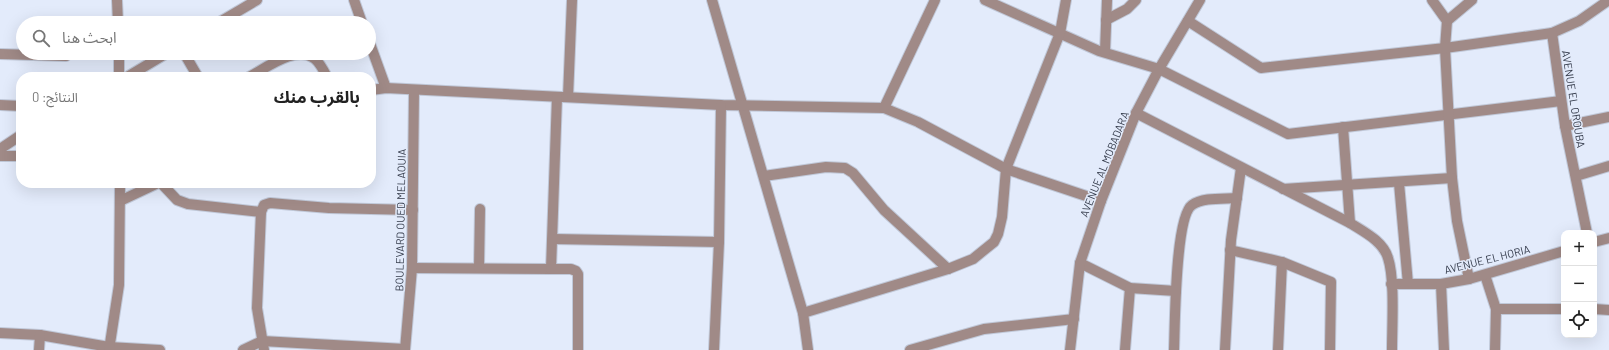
<!DOCTYPE html>
<html lang="ar">
<head>
<meta charset="utf-8">
<style>
	:root { --surface:#fff; --page:#f6f6f6; --text:#222; --muted:#767676; --line:#e0e0e0 }
	body { margin:0; font-family:Barlow,"Noto Sans Arabic",sans-serif; background:var(--page); color:var(--text); direction:rtl }
	.controls { position:absolute; right:12px; bottom:12px; display:grid; overflow:hidden; border-radius:8px; box-shadow:0 4px 16px #0002 }
	.controls button { width:36px; height:36px; display:grid; place-items:center; padding:0; border:0; border-bottom:1px solid var(--line); background:var(--surface); color:var(--text); font:20px sans-serif }
	.list { margin:0; padding:0; list-style:none }
	h2 { display:flex; justify-content:space-between; align-items:center; height:52px; margin:0; padding:0 16px; font-size:17px }
	h2 small { font-size:13px; font-weight:400; color:var(--muted) }
	.icon { flex:none; width:22px; height:22px; fill:none; stroke:currentColor; stroke-width:2; stroke-linecap:round; stroke-linejoin:round }
	.map { position:relative; flex:none; width:1609px; height:350px; overflow:hidden; direction:ltr }
	.search { position:absolute; background:var(--surface); box-shadow:0 4px 16px #0002; left:16px; top:16px; width:360px; height:44px; display:flex; align-items:center; gap:10px; box-sizing:border-box; padding:0 14px; border-radius:22px; color:var(--muted); font-size:15px }
	.panel { position:absolute; background:var(--surface); box-shadow:0 4px 16px #0002; left:16px; top:72px; width:360px; height:116px; border-radius:16px; direction:rtl }
	.map>svg:first-child { display:block }
	.lines { fill:none; stroke-linecap:round; stroke-linejoin:round }
	.minor-casing { stroke:#c0c8d8; stroke-width:12 }
	.minor { stroke:#a08a87; stroke-width:10 }
	.labels { text-anchor:middle; dominant-baseline:central; stroke-width:3; stroke-linejoin:round; paint-order:stroke }
	.street-label { font-size:11px; fill:#333a4a; stroke:#e3ebfb }
</style>
</head>
<body>
<div class="map">
<svg width="1609" height="350" viewBox="0 0 1609 350">
	<rect width="100%" height="100%" fill="#e3ebfb"/>
	<g class="lines">
		<g class="minor-casing">
			<g id="minor">
				<path d="M117,0L118,23"/>
				<path d="M354,0L362,23"/>
				<path d="M712,0L803,313L808,350"/>
				<path d="M985,0L1099,51L1159,69L1288,134L1561,101"/>
				<path d="M1432,0L1447,21L1445,48L1452,178L1457,221L1469,279"/>
				<path d="M1106,20L1127,9L1136,0"/>
				<path d="M1188,21L1261,68L1445,48L1552,33L1579,21L1609,0"/>
				<path d="M1447,21L1472,0"/>
				<path d="M218,23L257,0"/>
				<path d="M1552,33L1565,126L1587,233"/>
				<path d="M369,41L386,88"/>
				<path d="M1105,52L1107,0"/>
				<path d="M119,53V77"/>
				<path d="M184,53L198,77"/>
				<path d="M0,54L66,56"/>
				<path d="M127,77L167,53"/>
				<path d="M249,77C266,68 297,44 315,59C320,63 324,71 327,77"/>
				<path d="M371,90L386,88L721,105L884,108L918,122L1006,169L1101,201"/>
				<path d="M568,97L572,0"/>
				<path d="M0,105L21,106"/>
				<path d="M884,108L935,0"/>
				<path d="M1136,113L1350,223C1364,232 1383,241 1388,258C1395,279 1392,326 1392,350"/>
				<path d="M1565,126L1609,117"/>
				<path d="M1343,127L1350,223"/>
				<path d="M0,149L21,135"/>
				<path d="M0,156H21"/>
				<path d="M764,176L826,167L845,168L853,173L884,210L948,269"/>
				<path d="M1576,176L1609,166"/>
				<path d="M161,183L177,200L188,204L261,212"/>
				<path d="M1399,183L1408,284"/>
				<path d="M1283,189L1452,178"/>
				<path d="M120,201L158,183"/>
				<path d="M553,239L719,242"/>
				<path d="M1594,242L1609,238"/>
				<path d="M1230,250L1282,262L1331,282L1330,350"/>
				<path d="M1080,263L1130,288L1176,291"/>
				<path d="M412,268L551,269L557,97"/>
				<path d="M479,268L480,209"/>
				<path d="M551,269H571L576,271L578,274V350"/>
				<path d="M1485,275L1496,309L1495,350"/>
				<path d="M1391,284H1441L1469,279L1564,251"/>
				<path d="M1441,284L1444,350"/>
				<path d="M1496,309H1564"/>
				<path d="M1594,309L1609,310"/>
				<path d="M803,313L948,269L973,259L994,242L998,234L1002,217L1006,169L1060,33L1066,0"/>
				<path d="M0,333L40,335L109,347L160,350"/>
				<path d="M39,350L40,335"/>
				<path d="M109,350L119,285L120,183"/>
				<path d="M243,350L262,341L405,349"/>
				<path d="M264,350L257,308L261,212L264,205L270,203L329,208L413,210"/>
				<path d="M405,350L412,268L414,90"/>
				<path d="M714,350L719,242L721,105"/>
				<path d="M910,350L984,329L1074,319"/>
				<path d="M1070,350L1080,263L1101,201L1136,113L1159,69L1200,0"/>
				<path d="M1125,350L1130,288"/>
				<path d="M1174,350C1175,326 1175,217 1192,205C1203,197 1223,199 1237,198"/>
				<path d="M1225,350L1231,240L1241,168"/>
				<path d="M1278,350L1282,262"/>
			</g>
		</g>
		<use href="#minor" class="minor"/>
	</g>
	<g class="labels">
		<g class="street-label">
			<text transform="translate(1574 99) rotate(81)">AVENUE EL OROUBA</text>
			<text transform="translate(1104 164) rotate(-68)">AVENUE AL MOBADARA</text>
			<text transform="translate(400 220) rotate(-89)">BOULEVARD OUED MELAOUIA</text>
			<text transform="translate(1487 259) rotate(-14)">AVENUE EL HORIA</text>
		</g>
	</g>
</svg>
<div class="controls">
<button>+</button>
<button>−</button>
<button><svg class="icon" aria-label="locate" viewBox="0 0 24 24"><circle cx="12" cy="12" r="6"/><path d="M12 2v4M12 18v4M2 12h4M18 12h4"/></svg></button>
</div>
<div class="search"><svg class="icon" aria-label="search" viewBox="0 0 24 24"><circle cx="10" cy="10" r="6"/><path d="M15 15l6 6"/></svg>ابحث هنا</div>
<section class="panel">
<h2>بالقرب منك<small>النتائج: 0</small></h2>
<ul class="list">
</ul>
</section>
</div>
</body>
</html>
